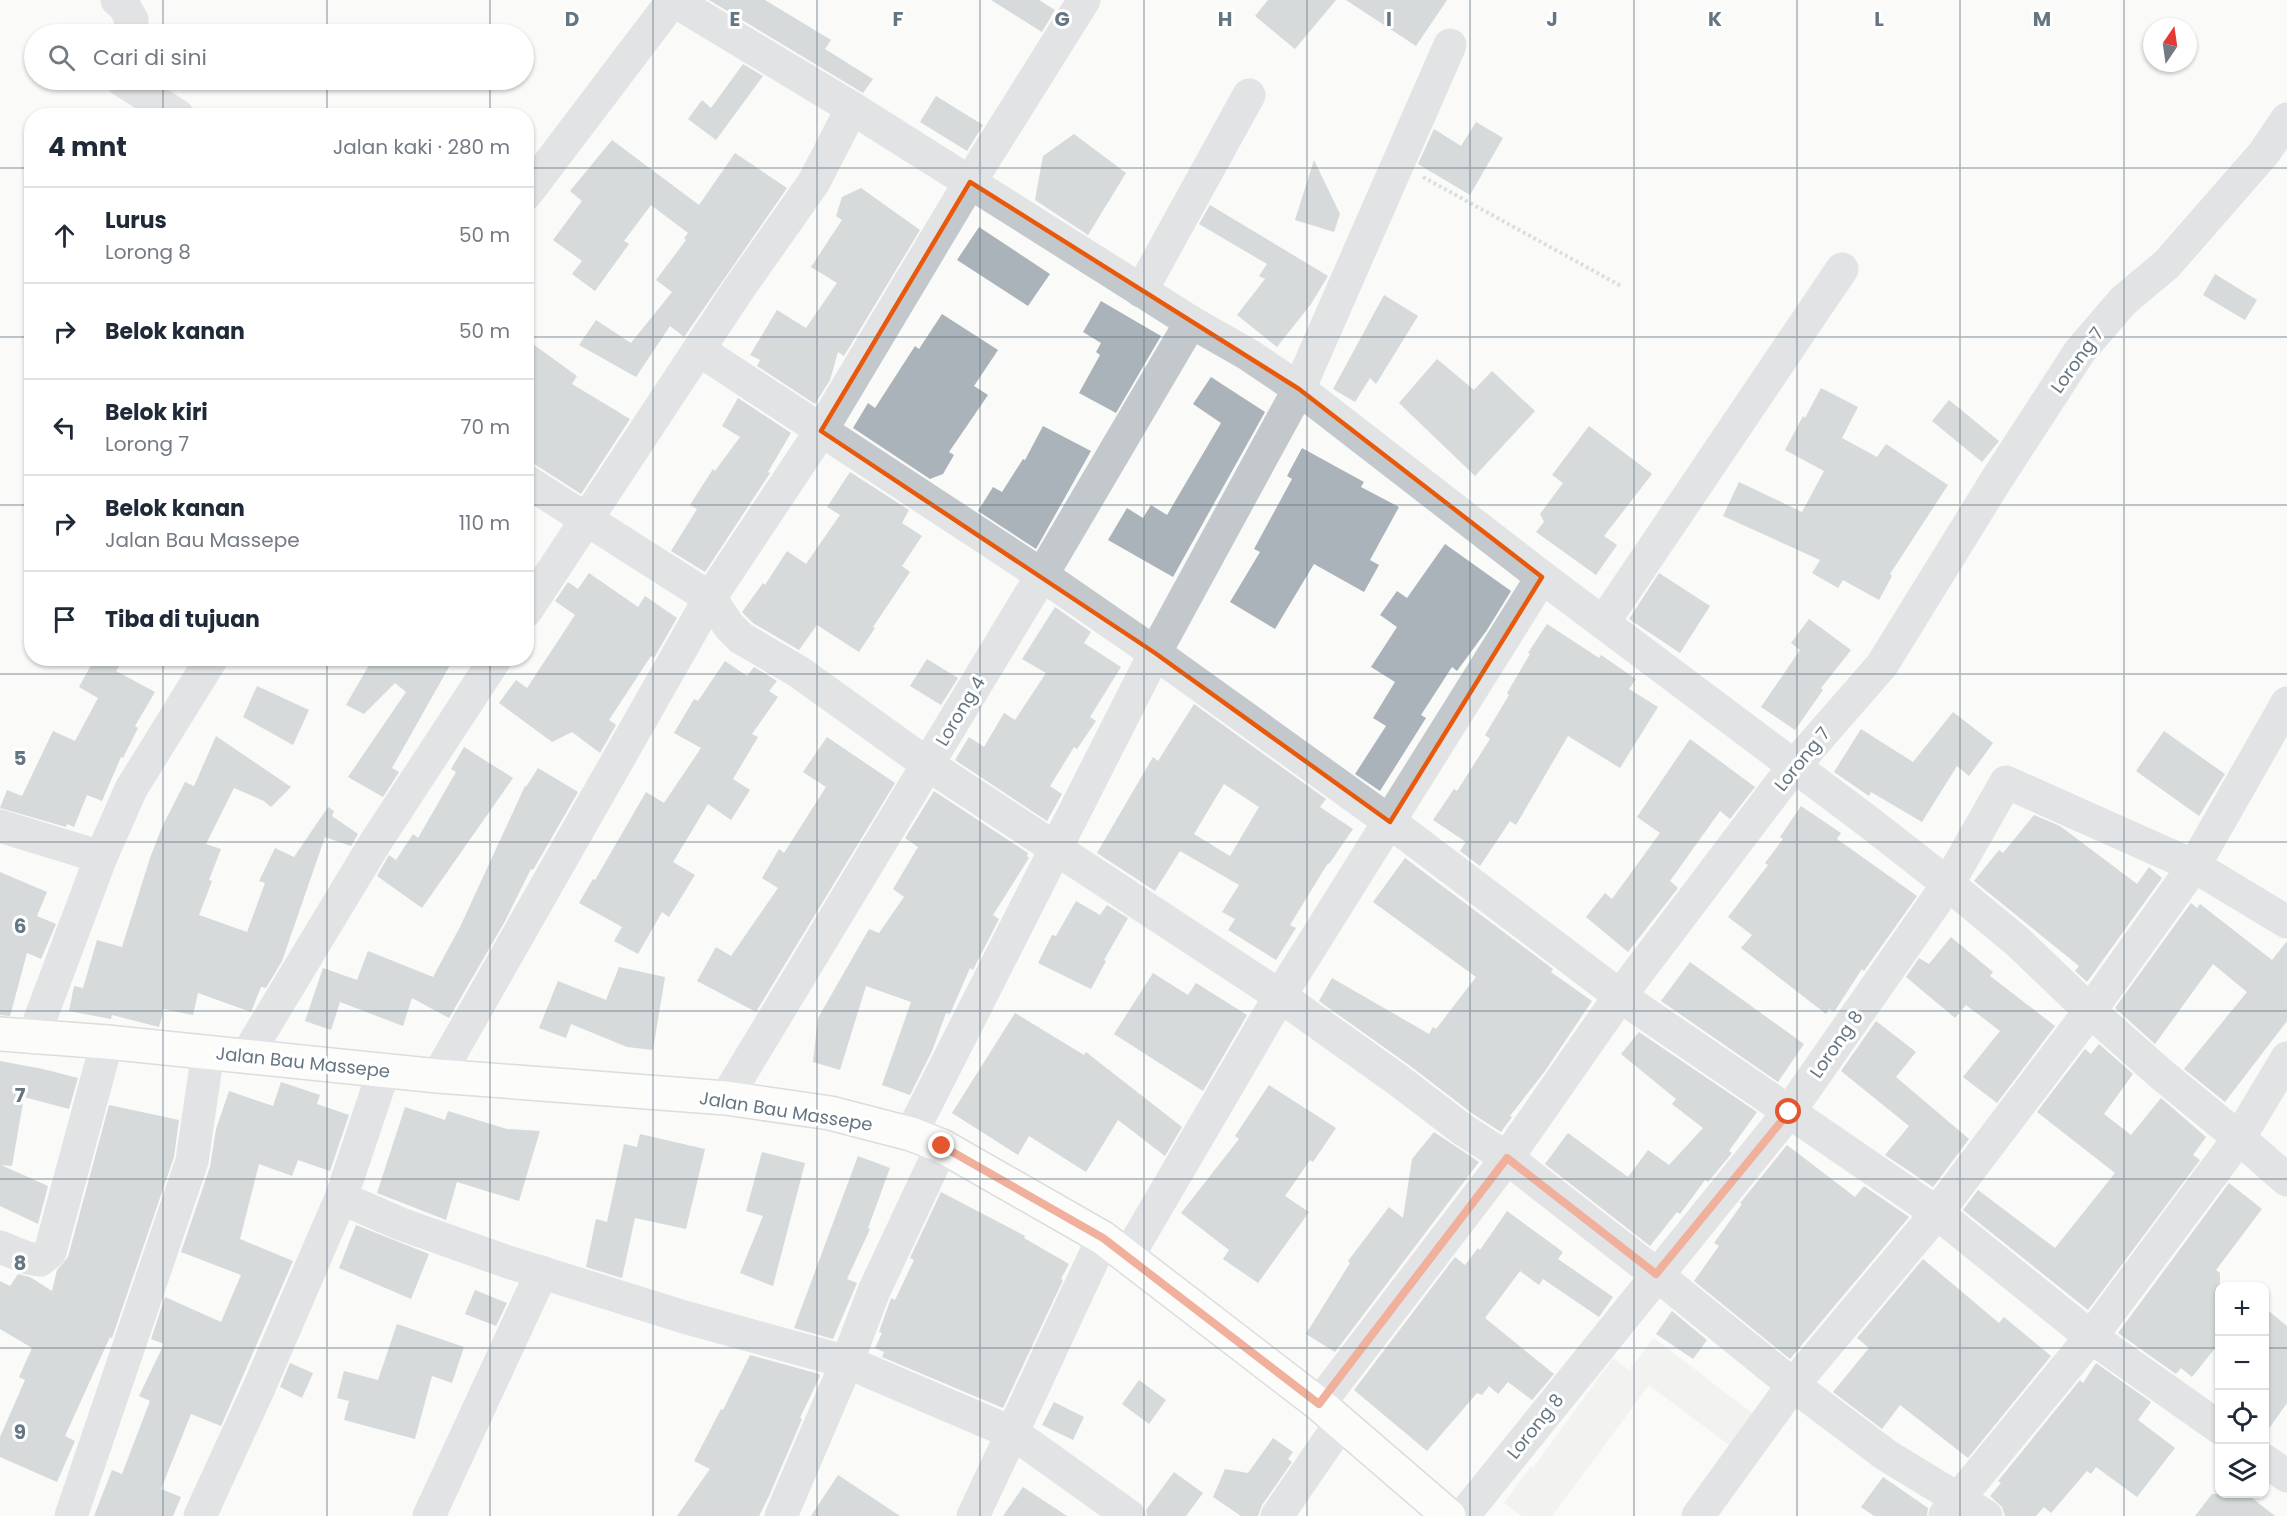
<!DOCTYPE html>
<html lang="id">
<head>
<meta charset="utf-8">
<style>
	:root { --surface:#fff; --page:#f6f6f7; --text:#1f2937; --muted:#747a83; --line:#e0e1e3 }
	body { margin:0; font-family:Poppins,sans-serif; background:var(--page); color:var(--text) }
	.controls { position:absolute; right:18px; bottom:18px; display:grid; overflow:hidden; border-radius:12px; box-shadow:0 2px 4px #0004 }
	.controls button { width:54px; height:54px; display:grid; place-items:center; padding:0; border:0; border-bottom:2px solid var(--line); background:var(--surface); color:var(--text); font:30px sans-serif }
	.compass { position:absolute; left:2143px; top:18px; width:54px; height:54px; border-radius:50%; background:var(--surface); box-shadow:0 2px 4px #0004; rotate:13deg }
	.stop { position:absolute; width:18px; height:18px; margin:-14px; border:4px solid #e4572e; border-radius:50%; background:#fff }
	.stop.end { background:#e4572e; border-color:#fff; box-shadow:0 2px 6px #0008 }
	.list { margin:0; padding:0; list-style:none }
	h2 { display:flex; justify-content:space-between; align-items:center; height:78px; margin:0; padding:0 24px; font-size:26px }
	h2 small { font-size:20px; font-weight:400; color:var(--muted) }
	.list li { display:grid; grid-template-columns:39px 1fr auto; gap:18px; align-items:center; box-sizing:border-box; height:96px; padding:0 24px; border-top:2px solid var(--line) }
	.list b { display:block; font-size:22px; white-space:nowrap }
	.list p { margin:0; font-size:20px; white-space:nowrap; color:var(--muted) }
	.list em { font-size:20px; font-style:normal; color:var(--muted) }
	.icon { flex:none; width:33px; height:33px; fill:none; stroke:currentColor; stroke-width:2; stroke-linecap:round; stroke-linejoin:round }
	.map { position:relative; flex:none; width:2287px; height:1516px; overflow:hidden }
	.search { position:absolute; background:var(--surface); box-shadow:0 2px 4px #0004; left:24px; top:24px; width:510px; height:66px; display:flex; align-items:center; gap:15px; box-sizing:border-box; padding:0 21px; border-radius:33px; color:var(--muted); font-size:22px }
	.panel { position:absolute; background:var(--surface); box-shadow:0 2px 4px #0004; left:24px; top:108px; width:510px; height:558px; border-radius:24px }
	.map>svg:first-child { display:block }
	.built { fill:#e8e9e9 }
	.building { fill:#aab3b9; fill-rule:evenodd }
	.lines { fill:none; stroke-linecap:round; stroke-linejoin:round }
	.major-casing { stroke:#b5babe; stroke-width:36 }
	.path { stroke:#bbbfc2; stroke-width:4; stroke-dasharray:3 3; stroke-linecap:butt }
	.minor { stroke:#c3c8cc; stroke-width:33 }
	.major { stroke:#fff; stroke-width:33 }
	.route { stroke:#e4572e; stroke-width:8 }
	.marked { fill:none; stroke:#e8590c; stroke-width:4.5; stroke-linejoin:round }
	.grid { fill:none; stroke:#657683; stroke-width:1.5; stroke-opacity:0.55 }
	.labels { text-anchor:middle; dominant-baseline:central; stroke-width:6; stroke-linejoin:round; paint-order:stroke }
	.street-label { font-size:18px; fill:#657683; stroke:#fff }
	.grid-label { font-size:20px; text-anchor:middle; font-weight:bold; fill:#657683; stroke:#fff; stroke-width:6; stroke-linejoin:round; paint-order:stroke }
</style>
</head>
<body>
<div class="map">
<svg width="2287" height="1516" viewBox="0 0 2287 1516">
	<rect width="100%" height="100%" fill="#fafaf8"/>
	<path class="built" d="M1654,1338L1756,1416L1733,1448L1649,1385L1552,1516H1522L1504,1503L1530,1467L1533,1468L1613,1358L1632,1372L1630,1369Z"/>
	<g class="building">
		<path d="M709,0H765L831,40L825,49L873,79L863,93Z"/>
		<path d="M991,0H1039L1055,10L1042,32Z"/>
		<path d="M1268,0H1336L1295,49L1255,16Z"/>
		<path d="M1346,0H1447L1416,46Z"/>
		<path d="M743,64L763,76L716,140L688,119L702,100L711,108Z"/>
		<path d="M936,96L983,125L967,151L920,122Z"/>
		<path d="M1476,122L1503,138L1470,195L1418,164L1434,129L1461,146Z"/>
		<path d="M1074,134L1126,173L1088,235L1035,200L1043,156Z"/>
		<path d="M612,140L699,205L735,153L787,188L684,337L670,326L636,377L579,345L596,320L631,343L672,292L656,280L686,240L684,238L688,233L651,205L624,241L629,244L595,291L572,274L582,261L553,240L582,201L570,191Z"/>
		<path d="M1314,160L1340,214L1334,232L1295,220Z"/>
		<path d="M861,188L920,230L844,356L838,352L830,380L815,404L757,366L760,360L750,355L777,310L806,328L837,283L811,267L842,220L836,216L842,197Z"/>
		<path d="M1210,205L1328,276L1311,304L1277,347L1237,315L1265,279L1259,276L1267,264L1199,224Z"/>
		<path d="M979,227L1050,274L1028,306L957,260Z"/>
		<path d="M2215,274L2257,300L2245,320L2203,295Z"/>
		<path d="M1384,295L1418,316L1376,384L1370,378L1355,402L1333,389Z"/>
		<path d="M1101,301L1161,336L1116,413L1079,393L1100,355L1096,352L1101,343L1083,332Z"/>
		<path d="M942,314L998,350L974,386L988,395L949,452L954,455L943,474L930,479L853,428L868,403L875,408L915,346L919,349Z"/>
		<path d="M526,339L577,376L572,384L630,419L581,494L536,465L526,462Z"/>
		<path d="M1437,359L1474,390L1492,371L1535,411L1475,476L1399,403Z"/>
		<path d="M1211,377L1265,412L1173,577L1108,540L1127,508L1143,518L1151,505L1167,515L1221,423L1193,404Z"/>
		<path d="M1821,388L1858,407L1842,438L1877,457L1886,444L1948,485L1890,574L1892,576L1879,600L1843,580L1838,588L1812,573L1820,560L1723,516L1739,482L1802,512L1824,471L1785,450L1803,416L1805,418Z"/>
		<path d="M738,398L791,433L768,472L770,473L705,572L671,551L697,509L690,505L713,469L715,471L740,437L722,426Z"/>
		<path d="M1949,400L1999,441L1982,462L1932,421Z"/>
		<path d="M1043,426L1091,451L1036,549L978,511L993,487L1002,492L1023,459L1025,460Z"/>
		<path d="M1589,426L1652,474L1604,536L1617,545L1596,575L1536,532L1544,522L1540,514L1563,483L1552,475Z"/>
		<path d="M1302,448L1364,482L1361,487L1399,507L1370,560L1379,565L1364,592L1314,564L1275,629L1230,602L1260,552L1254,549L1292,479L1287,476Z"/>
		<path d="M850,472L909,510L902,523L922,536L902,566L910,572L873,627L875,628L859,652L817,625L799,650L753,623L742,612L763,583L765,585L787,551L806,564L840,515L827,507Z"/>
		<path d="M1445,544L1511,591L1487,630L1457,671L1452,667L1421,715L1426,718L1380,791L1355,774L1386,726L1373,718L1395,682L1371,667L1397,627L1380,615L1397,591L1407,598Z"/>
		<path d="M589,573L638,607L645,596L677,618L654,658L651,656L609,720L616,725L600,753L572,732L552,742L499,703L516,680L527,688L575,615L555,601L568,582L578,589Z"/>
		<path d="M1659,573L1710,606L1680,653L1629,619Z"/>
		<path d="M1055,607L1091,632L1084,643L1121,667L1090,717L1096,721L1077,749L1074,747L1050,786L1062,794L1047,821L955,760L969,737L984,747L1004,713L1015,720L1046,673L1022,659Z"/>
		<path d="M1809,619L1851,650L1821,688L1823,690L1795,730L1761,707L1800,650L1791,643Z"/>
		<path d="M1547,624L1599,658L1601,655L1636,679L1629,689L1658,707L1620,768L1568,736L1516,825L1510,821L1480,866L1460,851L1466,842L1433,820L1454,789L1457,791L1490,739L1485,735L1509,695L1507,693L1530,654L1528,653Z"/>
		<path d="M95,658H124L116,671L155,692L135,726L138,728L123,758L121,757L102,801L87,795L74,827L67,824L66,827L0,808L7,790L22,796L53,731L75,741L98,698L79,687Z"/>
		<path d="M373,658H454L392,768L399,772L383,797L348,777L406,692L395,683L364,714L346,705Z"/>
		<path d="M927,659L958,678L941,705L910,686Z"/>
		<path d="M725,661L747,676L754,667L777,681L769,691L778,697L752,734L758,737L733,779L750,790L731,820L708,804L673,862L695,875L669,917L662,912L638,954L614,941L622,927L579,903L593,879L595,880L646,792L664,803L701,748L674,733L694,699L698,701Z"/>
		<path d="M257,686L309,710L293,745L243,717Z"/>
		<path d="M1194,704L1326,799L1320,807L1353,829L1329,864L1328,863L1290,925L1296,928L1276,960L1228,930L1235,919L1222,912L1239,885L1180,851L1155,891L1097,853L1153,757L1158,761ZM1224,784L1259,807L1230,856L1194,834Z"/>
		<path d="M1953,712L1993,743L1969,776L1957,766L1922,822L1871,792L1869,796L1834,772L1861,729L1913,762Z"/>
		<path d="M2164,731L2225,774L2199,816L2136,771Z"/>
		<path d="M216,736L291,787L271,807L264,801L234,788L206,844L221,849L209,880L212,881L199,915L247,932L265,883L259,881L275,848L294,857L328,807L334,811L332,816L358,834L351,846L325,837L282,961L266,988L261,987L251,1012L198,993L193,1015L164,1009L159,1027L112,1015L111,1019L69,1011L74,986L83,988L97,940L122,947L150,858L162,827L185,782L194,786Z"/>
		<path d="M827,737L895,783L756,1012L697,981L716,947L731,956L778,888L762,878L779,849L784,853L826,787L803,772Z"/>
		<path d="M1690,739L1755,787L1730,819L1720,811L1670,881L1678,888L1628,952L1586,917L1605,893L1612,899L1660,833L1637,817Z"/>
		<path d="M464,747L513,778L422,908L377,876L389,855L396,860L413,834L418,838L456,772L451,769Z"/>
		<path d="M538,768L578,792L533,870L531,869L504,923L449,1018L412,998L403,1026L340,1002L331,1030L305,1021L323,968L357,980L368,951L433,977L460,927L525,786L526,787Z"/>
		<path d="M934,791L1028,853L1027,856L1029,858L993,915L999,919L973,970L970,968L950,1014L946,1013L932,1051L910,1095L882,1085L911,1002L866,986L840,1070L813,1062L818,1018L869,929L879,933L904,897L893,889L918,847L905,838Z"/>
		<path d="M1801,806L1841,833L1837,839L1917,896L1864,971L1862,969L1834,1012L1829,1009L1826,1014L1741,948L1752,935L1728,917L1768,865L1765,863L1783,839L1780,837Z"/>
		<path d="M2034,815L2060,826L2137,884L2149,867L2162,878L2087,982L2075,971L2079,966L1974,881L1999,850L2003,853Z"/>
		<path d="M1405,858L1553,969L1551,972L1592,1001L1545,1071L1510,1116L1512,1117L1501,1132L1473,1114L1409,1065L1319,1001L1332,978L1429,1034L1433,1027L1436,1029L1476,977L1373,902Z"/>
		<path d="M0,872L47,892L37,916L56,924L41,959L27,953L10,1016L0,1015Z"/>
		<path d="M1076,901L1100,915L1107,905L1128,918L1104,960L1106,961L1091,989L1038,963L1052,935L1056,936Z"/>
		<path d="M2191,903L2197,908L2200,904L2272,960L2287,941V1021L2225,1102L2184,1069L2247,992L2213,964L2155,1044L2115,1008Z"/>
		<path d="M1951,937L1993,972L1990,976L2055,1026L1997,1103L1963,1077L2000,1031L1966,1005L1955,1018L1906,977L1919,958L1929,964Z"/>
		<path d="M1690,962L1804,1044L1778,1082L1661,1001Z"/>
		<path d="M619,967L665,977L653,1050L627,1047L571,1024L566,1038L539,1028L558,981L606,1000Z"/>
		<path d="M1153,973L1188,995L1196,983L1247,1015L1203,1091L1114,1034Z"/>
		<path d="M1015,1013L1084,1055L1086,1052L1182,1127L1165,1156L1118,1120L1086,1172L1029,1136L1018,1155L952,1113Z"/>
		<path d="M1876,1021L1916,1052L1896,1077L1969,1139L1933,1187L1885,1155L1909,1126L1841,1071Z"/>
		<path d="M1639,1032L1757,1112L1729,1151L1732,1153L1708,1182L1705,1180L1680,1214L1677,1212L1650,1246L1545,1164L1568,1133L1628,1177L1648,1150L1669,1165L1703,1128L1672,1104L1676,1099L1621,1054Z"/>
		<path d="M2099,1044L2133,1074L2104,1114L2131,1135L2161,1098L2206,1137L2193,1155L2200,1160L2088,1310L1963,1210L1978,1190L2055,1248L2115,1173L2037,1112L2085,1049L2091,1054Z"/>
		<path d="M0,1061L43,1069L78,1078L69,1109L24,1097L12,1166L1,1165L48,1186L38,1224L0,1206Z"/>
		<path d="M281,1082L320,1095L317,1104L349,1115L330,1171L298,1160L292,1176L259,1164L240,1239L293,1261L221,1426L191,1414L161,1489L181,1497L173,1516H94L112,1470L122,1474L150,1401L139,1396L164,1344L151,1339L165,1297L221,1322L241,1275L181,1252L210,1167L216,1129L229,1091L273,1106Z"/>
		<path d="M1269,1085L1336,1128L1313,1162L1310,1160L1285,1196L1309,1212L1258,1283L1223,1259L1229,1250L1181,1213L1239,1139L1235,1136Z"/>
		<path d="M109,1105L179,1120L174,1157L112,1338L110,1337L65,1436L75,1441L57,1482L0,1457V1437L25,1380L19,1377L32,1348L0,1329V1281L10,1286L18,1274L30,1277L52,1291L57,1270L68,1257Z"/>
		<path d="M405,1107L445,1120L448,1111L507,1129L540,1131L519,1201L457,1182L446,1220L377,1193Z"/>
		<path d="M1434,1132L1479,1162L1335,1352L1306,1334L1350,1263L1348,1261L1389,1207L1403,1218L1412,1159Z"/>
		<path d="M640,1134L705,1149L686,1229L635,1218L622,1278L586,1267L596,1219L607,1222L624,1144L637,1147Z"/>
		<path d="M1787,1145L1855,1197L1864,1186L1909,1217L1790,1359L1694,1281L1719,1246L1714,1243L1742,1204L1740,1203Z"/>
		<path d="M762,1152L805,1163L773,1286L740,1273L763,1216L746,1211Z"/>
		<path d="M858,1156L890,1168L868,1228L870,1229L847,1279L857,1283L833,1339L794,1328Z"/>
		<path d="M2229,1183L2262,1209L2216,1270L2220,1273V1342L2192,1377L2181,1368L2176,1374L2118,1333Z"/>
		<path d="M941,1192L1025,1236L1024,1238L1069,1264L1061,1279L1063,1280L1003,1408L882,1357L884,1352L875,1348L882,1333L879,1332L891,1298L895,1300L914,1260L910,1258Z"/>
		<path d="M1507,1211L1563,1252L1558,1259L1613,1297L1599,1317L1543,1279L1539,1285L1520,1271L1485,1318L1554,1374L1532,1400L1508,1382L1498,1394L1489,1386L1482,1395L1477,1393L1427,1451L1354,1390L1455,1257L1465,1265L1478,1248L1480,1250Z"/>
		<path d="M356,1225L429,1254L411,1299L339,1268Z"/>
		<path d="M1923,1259L1999,1323L2004,1317L2051,1356L1968,1458L1900,1405L1882,1429L1833,1392L1869,1348L1857,1338Z"/>
		<path d="M475,1290L507,1303L496,1326L465,1314Z"/>
		<path d="M2265,1308L2287,1326V1403L2265,1434Z"/>
		<path d="M1672,1311L1707,1340L1693,1359L1656,1334Z"/>
		<path d="M397,1324L464,1347L452,1383L432,1376L415,1439L344,1420L349,1401L337,1398L344,1371L378,1380Z"/>
		<path d="M750,1355L819,1374L820,1376L800,1418L802,1419L769,1496L759,1516H677L710,1469L694,1461L721,1409L723,1410Z"/>
		<path d="M290,1363L313,1373L302,1398L280,1387Z"/>
		<path d="M2096,1363L2151,1402L2138,1420L2175,1448L2137,1497L2096,1467L2091,1474L2087,1471L2051,1513L2044,1507L2036,1516H2005L2002,1507L1990,1496L2001,1483L1998,1481L2080,1380L2083,1383Z"/>
		<path d="M1139,1380L1166,1400L1149,1424L1122,1404Z"/>
		<path d="M1054,1402L1084,1417L1073,1440L1042,1425Z"/>
		<path d="M1273,1438L1293,1452L1288,1459L1292,1462L1262,1505L1258,1516H1241L1213,1497L1225,1469L1248,1473Z"/>
		<path d="M1174,1472L1203,1493L1186,1516H1147L1146,1510Z"/>
		<path d="M838,1475L900,1516H811Z"/>
		<path d="M1883,1477L1928,1508L1927,1516H1874L1861,1507Z"/>
		<path d="M1023,1487L1067,1516H1003Z"/>
		<path d="M2212,1494H2247L2275,1516H2195Z"/>
	</g>
	<g class="lines">
		<g class="major-casing">
			<path id="major" d="M0,1034L107,1042L438,1076L726,1098L830,1113L911,1134L942,1146L1103,1238L1319,1404L1449,1516"/>
		</g>
		<path class="path" d="M1423,177L1621,286"/>
		<g class="minor">
			<path d="M117,0L124,6L132,20L128,34"/>
			<path d="M673,0L852,108L1191,322L1249,355L1299,389L1542,577L1870,823L1948,884L2018,942L2090,1011L2161,1074L2239,1138L2287,1180"/>
			<path d="M122,80L178,116"/>
			<path d="M526,194L673,0"/>
			<path d="M1141,291L1249,95"/>
			<path d="M699,350L1042,575L1155,653L1390,822L1620,996L1937,1213L2091,1337L2220,1428"/>
			<path d="M526,481L710,598L729,626L741,638L799,672L927,764L1280,996L1398,1080L1462,1129L1507,1158L1656,1274L1793,1385L1886,1455L1986,1516"/>
			<path d="M526,611L738,290L814,182L852,108"/>
			<path d="M1603,623L1842,269"/>
			<path d="M0,826L101,857"/>
			<path d="M33,1038L101,857L131,789L212,658"/>
			<path d="M247,1055L375,843L496,658"/>
			<path d="M438,1076L710,598L821,431L970,182L1084,0"/>
			<path d="M726,1098L1042,575L1191,322"/>
			<path d="M911,1134L1155,653L1299,389L1450,45"/>
			<path d="M341,1198L401,1224L508,1262L684,1317L847,1362L1013,1433L1129,1516"/>
			<path d="M0,1247L27,1258L40,1260L50,1252L107,1042"/>
			<path d="M1128,1256L1280,996L1542,577"/>
			<path d="M1319,1404L1507,1158L1620,996L1794,766L1882,665L1995,482L2080,351L2123,301L2167,264L2264,153L2287,119"/>
			<path d="M2264,1460L2287,1476"/>
			<path d="M1945,1515L2091,1337L2239,1138L2287,1058"/>
			<path d="M71,1516L192,1161L208,1052"/>
			<path d="M200,1516L258,1390L341,1198L384,1070"/>
			<path d="M429,1516L542,1272"/>
			<path d="M781,1516L847,1362L874,1291L942,1146"/>
			<path d="M973,1516C1017,1424 1059,1331 1103,1238"/>
			<path d="M1277,1516L1340,1424"/>
			<path d="M1463,1516L1789,1112L1948,884L2006,782L2194,866L2287,922"/>
			<path d="M1698,1516L1793,1385L1937,1213L2090,1011L2194,866L2287,703"/>
		</g>
		<use href="#major" class="major"/>
	</g>
	<g class="lines">
		<path class="route" d="M942,1146L1103,1238L1319,1404L1507,1158L1656,1274L1789,1112"/>
	</g>
	<path d="M0 0H2287V1516H0ZM970,182L1299,389L1542,577L1390,822L1155,653L821,431Z" fill="#fafaf8" fill-opacity=".55" fill-rule="evenodd"/>
	<path class="marked" d="M970,182L1299,389L1542,577L1390,822L1155,653L821,431Z"/>
	<path class="grid" d="M163,0V34M327,0V34M490,0V34M653,0V1516M817,0V1516M980,0V1516M1144,0V1516M1307,0V1516M1470,0V1516M1634,0V1516M1797,0V1516M1960,0V1516M2124,0V1516M163,80V116M327,80V116M490,80V116M0,168H32M526,168H2287M0,337H32M526,337H2287M0,505H32M526,505H2287M163,658V1516M327,658V1516M490,658V1516M0,674H2287M0,842H2287M0,1011H2287M0,1179H2287M0,1348H2220M2264,1348H2287"/>
	<g class="labels">
		<g class="street-label">
			<text transform="translate(2077 360) rotate(-54)">Lorong 7</text>
			<text transform="translate(960 711) rotate(-59)">Lorong 4</text>
			<text transform="translate(1802 759) rotate(-51)">Lorong 7</text>
			<text transform="translate(1836 1044) rotate(-55)">Lorong 8</text>
			<text transform="translate(303 1062) rotate(6)">Jalan Bau Massepe</text>
			<text transform="translate(786 1111) rotate(9)">Jalan Bau Massepe</text>
			<text transform="translate(1535 1426) rotate(-51)">Lorong 8</text>
		</g>
	</g>
	<g class="grid-label">
		<text x="572" y="26">D</text>
		<text x="735" y="26">E</text>
		<text x="898" y="26">F</text>
		<text x="1062" y="26">G</text>
		<text x="1225" y="26">H</text>
		<text x="1389" y="26">I</text>
		<text x="1552" y="26">J</text>
		<text x="1715" y="26">K</text>
		<text x="1879" y="26">L</text>
		<text x="2042" y="26">M</text>
		<text x="20" y="765">5</text>
		<text x="20" y="933">6</text>
		<text x="20" y="1102">7</text>
		<text x="20" y="1270">8</text>
		<text x="20" y="1439">9</text>
	</g>
</svg>
<div class="controls">
<button>+</button>
<button>−</button>
<button><svg class="icon" aria-label="locate" viewBox="0 0 24 24"><circle cx="12" cy="12" r="6"/><path d="M12 2v4M12 18v4M2 12h4M18 12h4"/></svg></button>
<button><svg class="icon" aria-label="layers" viewBox="0 0 24 24"><path d="M12 4l9 5-9 5-9-5zM3 14l9 5 9-5"/></svg></button>
</div>
<svg class="compass" viewBox="-18 -18 36 36"><path d="M0-13l5 13h-10z" fill="#e53935"/><path d="M0 13l5-13h-10z" fill="#747a83"/></svg>
<div class="stop" style="left:1789px;top:1112px"></div>
<div class="stop end" style="left:942px;top:1146px"></div>
<div class="search"><svg class="icon" aria-label="search" viewBox="0 0 24 24"><circle cx="10" cy="10" r="6"/><path d="M15 15l6 6"/></svg>Cari di sini</div>
<section class="panel">
<h2>4 mnt<small>Jalan kaki · 280 m</small></h2>
<ul class="list">
<li><svg class="icon" aria-label="ahead" viewBox="0 0 24 24"><path d="M12 20V5M6 11l6-6 6 6"/></svg><div><b>Lurus</b><p>Lorong 8</p></div><em>50 m</em></li>
<li><svg class="icon" aria-label="right" viewBox="0 0 24 24"><path d="M7 20v-9h11M14 6l5 5-5 5"/></svg><div><b>Belok kanan</b></div><em>50 m</em></li>
<li><svg class="icon" aria-label="left" viewBox="0 0 24 24"><path d="M17 20v-9H6M10 6l-5 5 5 5"/></svg><div><b>Belok kiri</b><p>Lorong 7</p></div><em>70 m</em></li>
<li><svg class="icon" aria-label="right" viewBox="0 0 24 24"><path d="M7 20v-9h11M14 6l5 5-5 5"/></svg><div><b>Belok kanan</b><p>Jalan Bau Massepe</p></div><em>110 m</em></li>
<li><svg class="icon" aria-label="arrive" viewBox="0 0 24 24"><path d="M6 21V4h12l-3 4 3 4H6"/></svg><div><b>Tiba di tujuan</b></div></li>
</ul>
</section>
</div>
</body>
</html>
